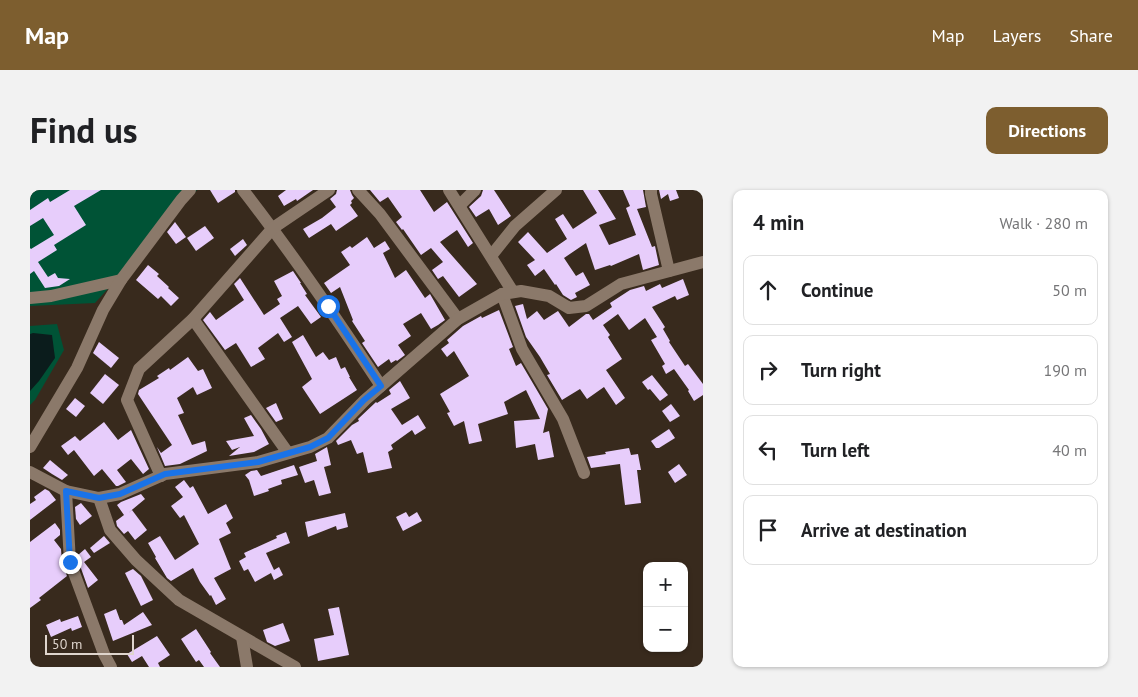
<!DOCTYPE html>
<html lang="en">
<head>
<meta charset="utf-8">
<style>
	:root { --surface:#fff; --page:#f2f2f2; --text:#202124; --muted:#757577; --line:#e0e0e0; --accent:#7d5e2f }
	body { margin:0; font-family:"PT Sans",sans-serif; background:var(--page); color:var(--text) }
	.controls { position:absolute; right:15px; bottom:15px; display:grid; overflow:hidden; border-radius:10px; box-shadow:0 1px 4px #0004 }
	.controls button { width:45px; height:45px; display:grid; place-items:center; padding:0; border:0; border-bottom:1px solid var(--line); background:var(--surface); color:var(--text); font:25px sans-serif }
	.scale { position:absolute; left:15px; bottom:12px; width:89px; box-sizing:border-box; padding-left:5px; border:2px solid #dfd5cd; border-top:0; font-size:14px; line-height:18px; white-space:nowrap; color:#dfd5cd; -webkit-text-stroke:4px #382a1d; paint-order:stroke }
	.stop { position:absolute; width:15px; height:15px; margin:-11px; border:4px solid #1a73e8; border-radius:50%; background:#fff }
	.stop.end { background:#1a73e8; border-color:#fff; box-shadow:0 1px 5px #0008 }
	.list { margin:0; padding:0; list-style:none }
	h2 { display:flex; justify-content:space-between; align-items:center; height:65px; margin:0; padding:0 20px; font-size:21px }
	h2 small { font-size:16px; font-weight:400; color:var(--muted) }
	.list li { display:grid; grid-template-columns:32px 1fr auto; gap:15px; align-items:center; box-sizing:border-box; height:70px; margin:0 10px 10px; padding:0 10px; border:1px solid var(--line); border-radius:10px }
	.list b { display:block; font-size:19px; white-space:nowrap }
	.list em { font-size:16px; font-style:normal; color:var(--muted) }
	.icon { flex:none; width:28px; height:28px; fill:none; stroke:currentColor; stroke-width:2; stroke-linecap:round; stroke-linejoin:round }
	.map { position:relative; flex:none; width:673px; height:477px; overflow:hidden; border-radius:10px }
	header { display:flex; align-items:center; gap:30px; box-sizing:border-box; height:70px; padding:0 25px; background:var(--accent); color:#fff }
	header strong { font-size:24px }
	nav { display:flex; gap:28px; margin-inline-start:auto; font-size:18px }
	.intro { display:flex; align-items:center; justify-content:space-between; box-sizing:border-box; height:120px; padding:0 30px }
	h1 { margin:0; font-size:35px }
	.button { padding:12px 22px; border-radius:10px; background:var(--accent); color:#fff; font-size:18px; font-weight:700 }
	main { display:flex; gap:30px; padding:0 30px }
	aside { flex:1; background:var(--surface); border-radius:10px; box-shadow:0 1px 4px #0004 }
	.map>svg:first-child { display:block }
	.green { fill:#005336 }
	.water { fill:#0b1c1c }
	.building { fill:#e7cdfb }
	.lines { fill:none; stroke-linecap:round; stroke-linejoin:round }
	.street { stroke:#8b796a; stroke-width:12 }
	.secondary { stroke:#8b796a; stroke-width:12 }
	.route { stroke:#1a73e8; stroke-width:6 }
</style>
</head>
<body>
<header>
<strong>Map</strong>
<nav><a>Map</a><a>Layers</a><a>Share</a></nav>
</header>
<div class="intro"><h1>Find us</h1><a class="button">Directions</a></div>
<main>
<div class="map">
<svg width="673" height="477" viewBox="0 0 673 477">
	<rect width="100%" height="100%" fill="#382a1d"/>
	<g class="green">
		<path d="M0,0H167L65,113L0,116Z"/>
		<path d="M27,134L34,160L5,210L0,215V136Z"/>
	</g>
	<path class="water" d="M3,143L22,145L25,168L9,191L0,201V144Z"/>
	<g class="building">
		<path d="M40,0H71L44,16L56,35L24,55L27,60L8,72L18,87L25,83L28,88L40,89L29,96L15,98L4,81L0,84V58L1,59L24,45L13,28L0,36V20L18,8L20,12Z"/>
		<path d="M180,0H205V2L188,13Z"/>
		<path d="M256,0H283L267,11L266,9L254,16L248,6Z"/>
		<path d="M307,0H320L322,5L324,8L321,11L322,13L320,15L328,26L306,41L301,34L279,48L273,39L292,28L306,17L300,9L306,4Z"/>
		<path d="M340,0H390L404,22L417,12L443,53L438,57L427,40L410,52L447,94L429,107L413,86L408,89L402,80L413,72L401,58L391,65L373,39L372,40L366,32L372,27L358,7L350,12Z"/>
		<path d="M453,0H464L481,26L468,35L459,19L446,27L439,17L451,6Z"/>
		<path d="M553,0H568L586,29L569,35L579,55L606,45L596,18L600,16L593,0H613L616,17L607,19L622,57L625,56L629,75L613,80L609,64L581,76L580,75L565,80L556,53L534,68L546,86L553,82L560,95L545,103L547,107L541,110L533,105L526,94L525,95L514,79L505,86L497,75L505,70L488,52L498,42L517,63L537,49L525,29L533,24L543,39L567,23Z"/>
		<path d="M629,0H646L649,8L640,11L638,4L631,9Z"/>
		<path d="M145,32L156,47L146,54L137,42Z"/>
		<path d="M175,36L184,48L166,61L157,48Z"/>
		<path d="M337,47L344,58L355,51L360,59L353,63L365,88L376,80L395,108L400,104L415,130L408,135L401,139L391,123L373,134L381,146L368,155L375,165L367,171L366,170L361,173L359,169L348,177L332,153L335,151L322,131L323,130L310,97L301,103L294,93L320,75L311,62L320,56L322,58Z"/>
		<path d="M213,49L217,55L205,66L200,59Z"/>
		<path d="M118,75L129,84L127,86L139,97L138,98L149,108L141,116L131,106L128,109L106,90Z"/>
		<path d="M263,81L271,93H270L277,104L275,105L291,127L281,134L268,116L250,128L262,147L254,152L248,143L228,158L235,169L221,177L206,153L195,160L173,130L180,122L186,130L214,110L204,94L210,88L234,125L250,114L247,109L252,106L244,91Z"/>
		<path d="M653,89L659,105L647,110L645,106L622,117L635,137L633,139L640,151L639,152L655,176L658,174L673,194V205L664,211L658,201L659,200L644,179L636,184L632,176L635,174L621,150L627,147L615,128L599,140L588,124L573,135L580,145L578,147L592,169L576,180L595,208L586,215L574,197L557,209L550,199L532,210L517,185L520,184L510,167L496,147L485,116L493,114L497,129L507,121L514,130L528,121L539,137L556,124H559L563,130L582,117L580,113L600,100L614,96L616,101L630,94L632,98Z"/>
		<path d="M469,120L483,157L479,159L486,176L491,173L518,219L513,243L519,241L524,267L508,270L505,254L486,258L484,231L510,229L496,200L474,212L478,224L448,234L452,251L439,254L434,231L424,236L417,223L420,222L410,204L439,186L424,161L417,167L411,159L419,153L417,150L433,136L451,126L452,128Z"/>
		<path d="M273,145L286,167L293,162L299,170L306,167L311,179L315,177L320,187H319L327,200L290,224L272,197L282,189L262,152Z"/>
		<path d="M69,152L89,168L81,178L63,163Z"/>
		<path d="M158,167L168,181L173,179L182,198L167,205L163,197L147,208L154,223L148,225L162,255L175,251L177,261L150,274L135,276L127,257L131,263L142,255L108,204L109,200L129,188L127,186L139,178L140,180Z"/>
		<path d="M75,184L89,195L73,214L60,203Z"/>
		<path d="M622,185L638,205L630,211L620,199L618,200L612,192Z"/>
		<path d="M370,191L380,208L361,219L372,235L388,225L396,238L385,245L382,240L361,255L363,259L358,262L362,278L338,283L333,262L327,264L321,250L308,255L306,251L322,235L329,231L328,229L346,212L347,213L361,204L359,200Z"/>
		<path d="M45,208L55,216L46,227L36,219Z"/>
		<path d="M246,213L253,229L246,232L236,218Z"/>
		<path d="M641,214L650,226L640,232L632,221Z"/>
		<path d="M221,225L231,239L239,254L224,262L199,266L210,257L202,260L196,251L224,246L214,228Z"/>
		<path d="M74,232L88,250L101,240L119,279L113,284L101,269L87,280L96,292L88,296H86L72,279L64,286L44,260L38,265L31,256L45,246L50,251Z"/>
		<path d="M639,239L645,248L629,258H626L621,251Z"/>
		<path d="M297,257L301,275L294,277L301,303L289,306L284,290L275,293L269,277L287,271L285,264Z"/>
		<path d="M599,258L601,265L608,264L611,280H607L611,313L595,315L590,274L561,278L557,267L576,264L575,262Z"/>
		<path d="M20,270L38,285L32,290L22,284L13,278Z"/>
		<path d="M649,274L657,285L645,293L638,282Z"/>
		<path d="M264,275L268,285L251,290L252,294L238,299L239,301L224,306L219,290L215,285L221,281L227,280L231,286Z"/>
		<path d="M154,290L160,298L163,296L178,324L196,314L203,328L196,333L201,343L189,349L201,379L184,388L196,409L186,415L181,405L180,406L170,392L163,378L141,391L137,388L125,368L126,367L118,353L130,346L145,370L169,354L154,325L150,328L141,316L153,307L145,297Z"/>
		<path d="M15,299L19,301L26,310L0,330V314L6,310L4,307Z"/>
		<path d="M111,304L115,309L97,324L102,320L117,340L105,350L98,341L94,344L87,336L86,331L94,325L87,315L91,312Z"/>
		<path d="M51,313L62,326L50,335L46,329L45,317Z"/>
		<path d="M376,322L379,327L387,322L392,331L373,341L366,327Z"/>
		<path d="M315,323L318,337L307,340L306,336L278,347L275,332Z"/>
		<path d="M25,333L30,340V345L24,350L31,359L32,373L37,386L9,408L11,410L0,418V352Z"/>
		<path d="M256,342L260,353L236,363L244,380L249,377L253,385L244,390L241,383L225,392L218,379L214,381L209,371L216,367L214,363L247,348L246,346Z"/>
		<path d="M74,346L80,353L64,363L60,358Z"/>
		<path d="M55,359L61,367L54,372L68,390L58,398L48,370V365Z"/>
		<path d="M103,379L111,386L123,410L111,416L95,383Z"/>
		<path d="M309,417L319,465L288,471L284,449L304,445L298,419Z"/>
		<path d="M86,419L90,430H92L94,435L113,422L122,435L83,451L74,424Z"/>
		<path d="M48,426L52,437L42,441L41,438L21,447L16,435L30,429L31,432Z"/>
		<path d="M253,433L260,451L245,456L237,452L233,440Z"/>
		<path d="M166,439L181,462L180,463L190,477H174L169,470L166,472L151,449Z"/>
		<path d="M127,446L140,465L128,473L130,477H119L112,466L102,472L97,464Z"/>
	</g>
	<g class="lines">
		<g class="street">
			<path d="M213,0C262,63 307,129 351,196"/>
			<path d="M328,0L350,24L428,129"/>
			<path d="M419,0L483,102"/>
			<path d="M621,0V4L639,81"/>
			<path d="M430,15L445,0"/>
			<path d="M461,66L485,36L526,0"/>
			<path d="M472,104L492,159L533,229L554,283"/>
			<path d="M0,108L21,106L91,90"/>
			<path d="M163,129L258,263"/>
			<path d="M0,282L36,301L69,308L90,304L135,284L228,272L280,257L298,248L335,210L428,129L472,104L491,101L519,106L539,118L556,116L591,94L673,72"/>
			<path d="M131,286L97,210L109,179L163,129L243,38L299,0"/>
			<path d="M36,301L40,372L74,464L81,477"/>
			<path d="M69,308L80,340L106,370L149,410L265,477"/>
			<path d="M212,447L217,477"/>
		</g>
		<path class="secondary" d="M0,257L47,178L73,120L91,90L151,10L160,0"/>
	</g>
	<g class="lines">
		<path class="route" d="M40,372L36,301L69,308L90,304L135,284L228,272L280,257L298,248L334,210L351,196L298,116"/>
	</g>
</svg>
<div class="controls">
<button>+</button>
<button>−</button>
</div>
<div class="scale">50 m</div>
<div class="stop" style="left:298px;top:116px"></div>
<div class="stop end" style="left:40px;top:372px"></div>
</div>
<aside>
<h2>4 min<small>Walk · 280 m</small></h2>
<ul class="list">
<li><svg class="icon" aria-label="ahead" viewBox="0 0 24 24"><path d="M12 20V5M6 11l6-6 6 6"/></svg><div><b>Continue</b></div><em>50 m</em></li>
<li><svg class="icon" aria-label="right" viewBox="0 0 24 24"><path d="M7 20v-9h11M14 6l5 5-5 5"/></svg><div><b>Turn right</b></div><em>190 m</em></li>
<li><svg class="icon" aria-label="left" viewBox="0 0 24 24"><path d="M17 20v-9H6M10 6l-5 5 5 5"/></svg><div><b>Turn left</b></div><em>40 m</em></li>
<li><svg class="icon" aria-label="arrive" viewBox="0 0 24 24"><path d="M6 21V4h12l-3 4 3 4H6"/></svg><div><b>Arrive at destination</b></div></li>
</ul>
</aside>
</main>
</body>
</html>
